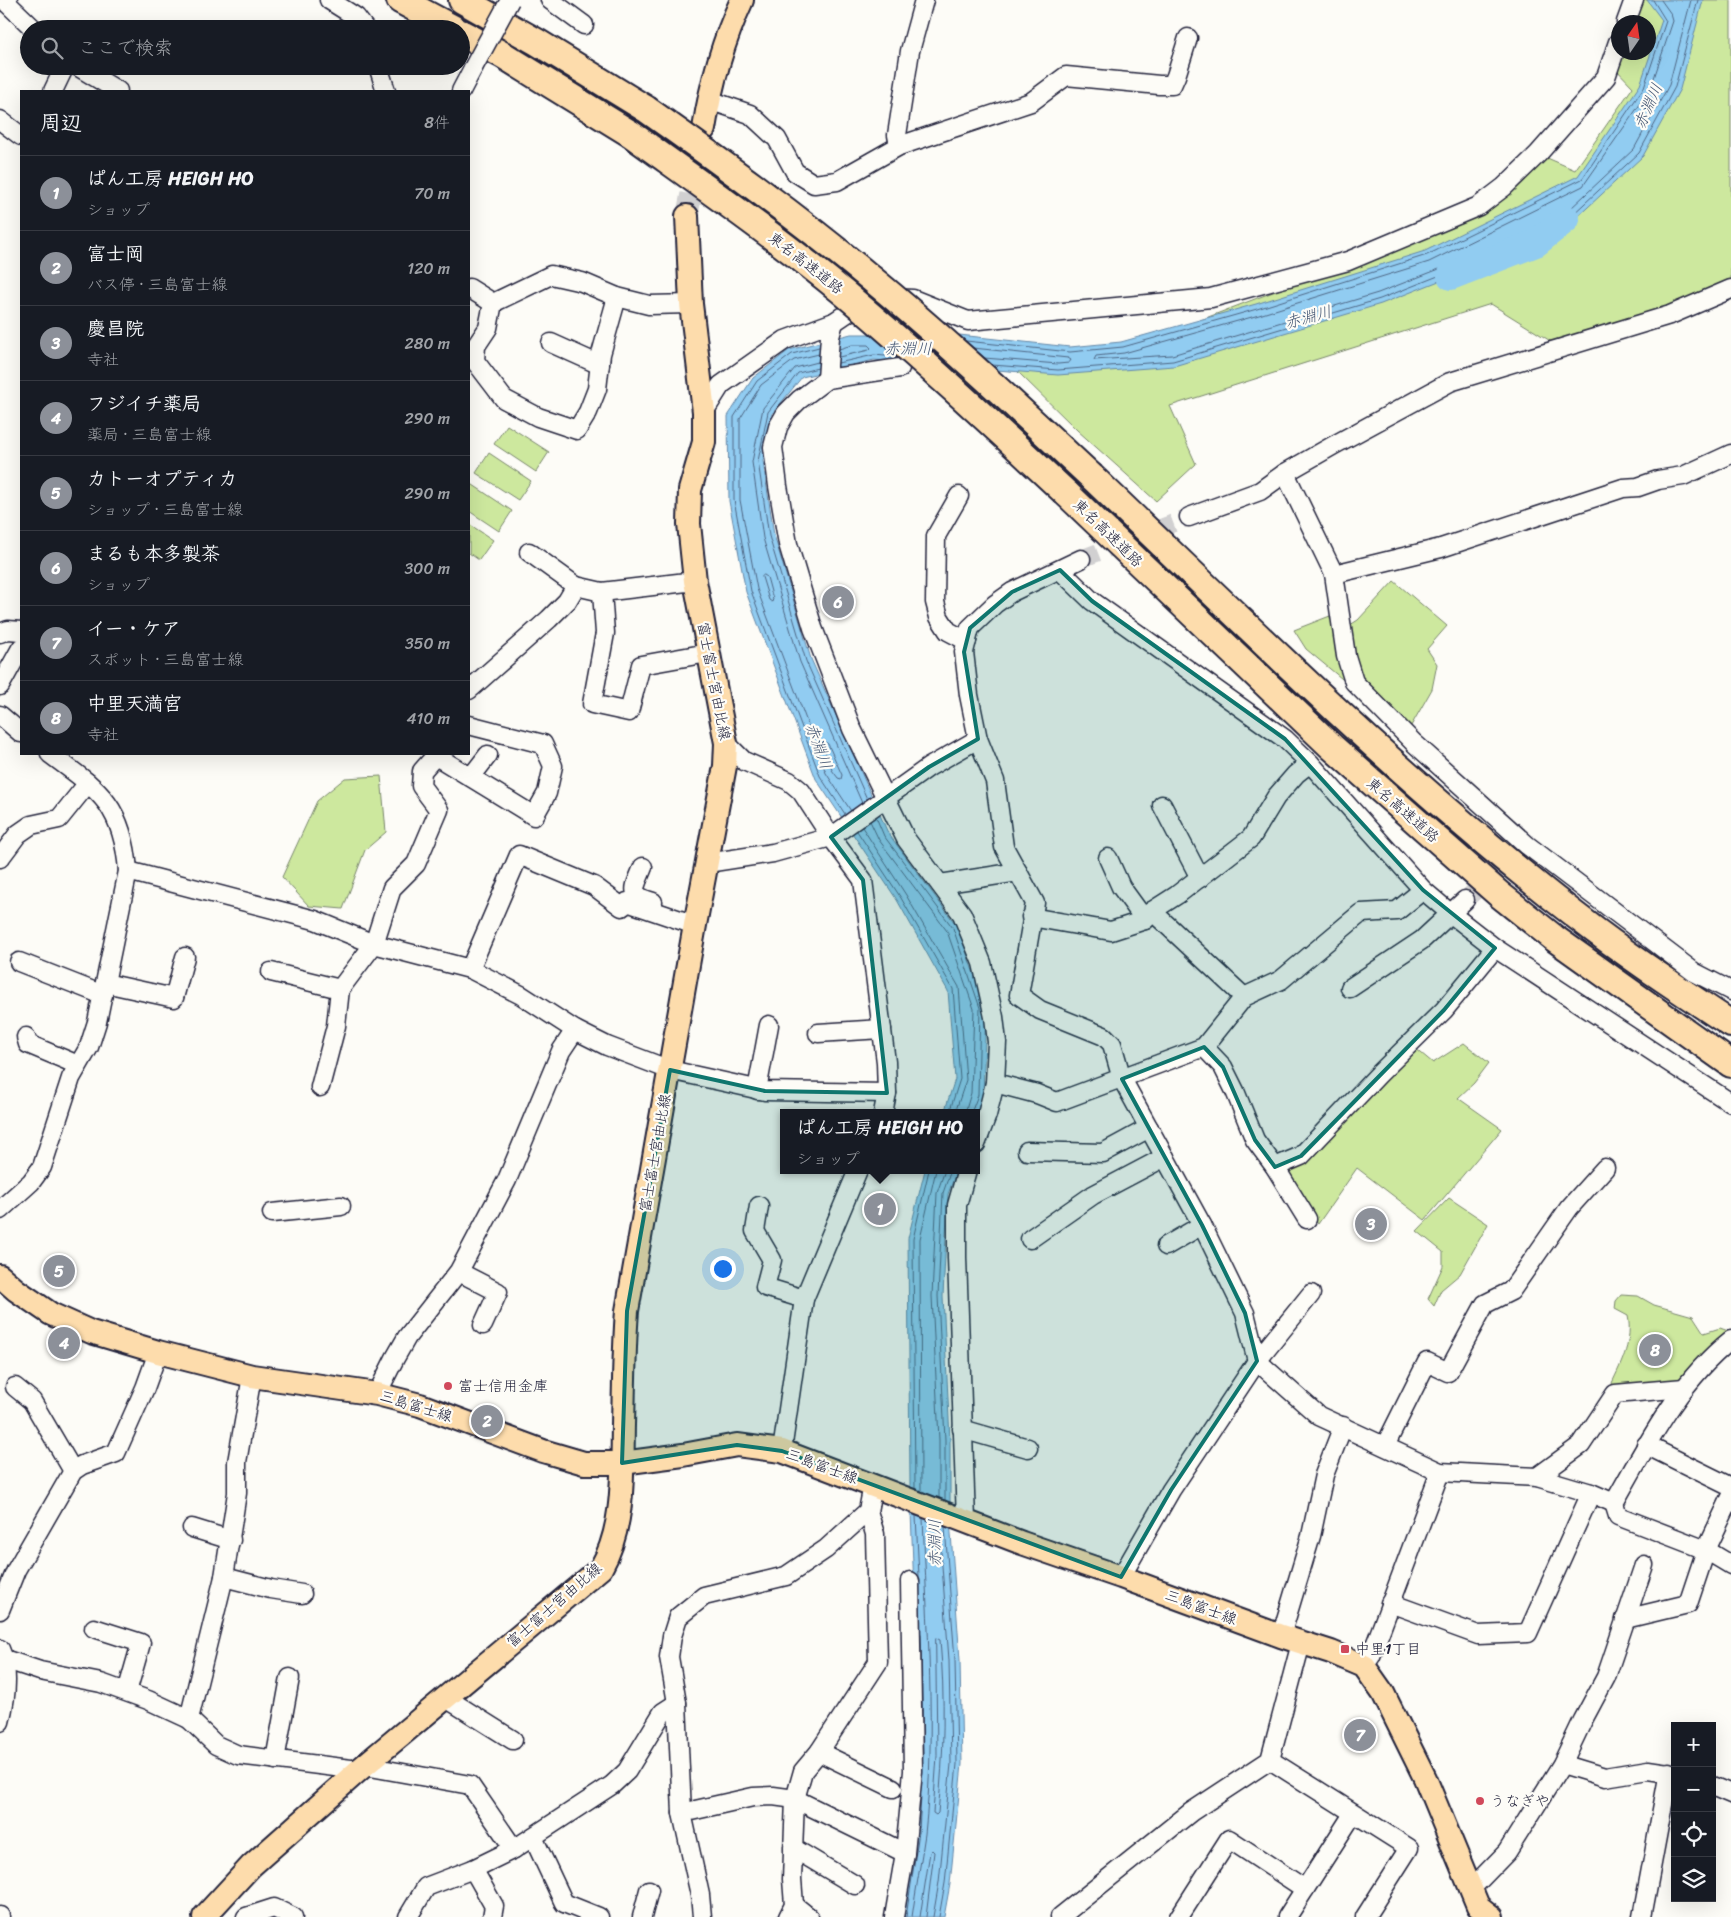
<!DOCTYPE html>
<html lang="ja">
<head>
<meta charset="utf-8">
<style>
	:root { --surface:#171b24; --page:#20242c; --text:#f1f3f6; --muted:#9ea1a6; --line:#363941; --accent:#8c9099 }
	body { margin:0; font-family:Sriracha,"Klee One",sans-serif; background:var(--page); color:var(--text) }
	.controls { position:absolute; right:15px; bottom:15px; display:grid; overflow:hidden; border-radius:0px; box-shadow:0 5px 20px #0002 }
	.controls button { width:45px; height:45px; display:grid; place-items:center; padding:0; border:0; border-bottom:1px solid var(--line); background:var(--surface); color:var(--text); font:25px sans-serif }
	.compass { position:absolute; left:1611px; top:15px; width:45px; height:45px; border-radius:50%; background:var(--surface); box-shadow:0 5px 20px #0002; rotate:13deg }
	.you { position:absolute; left:722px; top:1268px; width:18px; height:18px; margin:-12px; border:4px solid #fff; border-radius:50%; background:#1a73e8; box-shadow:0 0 0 8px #1a73e833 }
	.badge { display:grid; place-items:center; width:32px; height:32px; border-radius:50%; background:var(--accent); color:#fff; font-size:16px; font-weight:700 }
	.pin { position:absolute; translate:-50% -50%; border:2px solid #fff; box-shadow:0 1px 5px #0006 }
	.popup { position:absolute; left:780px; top:1109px; width:200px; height:65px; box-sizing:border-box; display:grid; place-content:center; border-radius:0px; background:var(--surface); filter:drop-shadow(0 1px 4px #0005); font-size:16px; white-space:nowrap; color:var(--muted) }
	.popup b { font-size:19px; color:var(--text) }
	.popup::after { content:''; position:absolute; left:50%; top:100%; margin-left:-10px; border:10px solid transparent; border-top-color:var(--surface) }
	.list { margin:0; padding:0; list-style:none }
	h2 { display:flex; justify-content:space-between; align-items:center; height:65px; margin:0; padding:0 20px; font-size:21px }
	h2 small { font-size:16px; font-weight:400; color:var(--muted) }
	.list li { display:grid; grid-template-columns:32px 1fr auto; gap:15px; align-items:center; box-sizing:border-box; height:75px; padding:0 20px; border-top:1px solid var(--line) }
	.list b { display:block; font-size:19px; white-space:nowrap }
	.list p { margin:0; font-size:16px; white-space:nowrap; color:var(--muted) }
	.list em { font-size:16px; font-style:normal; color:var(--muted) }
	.icon { flex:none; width:28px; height:28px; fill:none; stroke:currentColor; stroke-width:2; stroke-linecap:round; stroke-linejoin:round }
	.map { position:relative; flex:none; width:1731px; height:1917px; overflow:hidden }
	.search { position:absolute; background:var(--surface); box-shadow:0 5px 20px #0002; left:20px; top:20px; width:450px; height:55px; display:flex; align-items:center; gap:12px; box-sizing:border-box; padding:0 18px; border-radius:28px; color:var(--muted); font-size:19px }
	.panel { position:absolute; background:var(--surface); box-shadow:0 5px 20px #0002; left:20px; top:90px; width:450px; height:665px; border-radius:0px }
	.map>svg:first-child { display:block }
	.green { fill:#cde89e; stroke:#78856c }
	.water { fill:#91ccf1; stroke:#6588a8 }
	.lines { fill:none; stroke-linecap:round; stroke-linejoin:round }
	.shore { stroke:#4e6684; stroke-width:1 }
	.river { stroke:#91ccf1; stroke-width:28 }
	.minor-tunnel { stroke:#d1d0d1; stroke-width:18; stroke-dasharray:18 9; stroke-linecap:butt }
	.major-tunnel { stroke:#d1d0d1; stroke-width:22; stroke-dasharray:22 11; stroke-linecap:butt }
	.minor-casing { stroke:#22223b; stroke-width:21 }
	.major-casing { stroke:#22223b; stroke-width:26 }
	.highway-casing { stroke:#22223b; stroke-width:30 }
	.minor { stroke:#fdfcf7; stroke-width:18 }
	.major { stroke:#fddcac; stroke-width:22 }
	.highway { stroke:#fddcac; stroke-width:26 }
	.minor-bridge-casing { stroke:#22223b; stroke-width:21; stroke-linecap:butt }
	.highway-bridge-casing { stroke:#22223b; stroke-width:30; stroke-linecap:butt }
	.minor-bridge { stroke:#fdfcf7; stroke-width:18 }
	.highway-bridge { stroke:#fddcac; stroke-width:26 }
	.marked { fill:#0f766e; fill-opacity:0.2; stroke:#0f766e; stroke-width:4; stroke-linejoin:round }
	.poi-dot { fill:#d1495b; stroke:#fdfcf7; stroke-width:2 }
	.labels { text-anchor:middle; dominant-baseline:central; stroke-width:4.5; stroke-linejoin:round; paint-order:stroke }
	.street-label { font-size:15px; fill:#22223b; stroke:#fdfcf7 }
	.poi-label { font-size:15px; fill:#22223b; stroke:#fdfcf7; text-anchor:start }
	.water-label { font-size:16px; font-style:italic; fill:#435572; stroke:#fdfcf7 }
</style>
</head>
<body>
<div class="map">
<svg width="1731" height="1917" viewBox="0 0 1731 1917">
	<rect width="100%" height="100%" fill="#fdfcf7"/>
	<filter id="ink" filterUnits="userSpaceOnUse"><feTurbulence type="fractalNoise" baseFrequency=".02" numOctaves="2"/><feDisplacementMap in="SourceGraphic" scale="10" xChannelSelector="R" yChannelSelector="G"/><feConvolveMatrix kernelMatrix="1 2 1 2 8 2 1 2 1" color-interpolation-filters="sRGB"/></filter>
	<g filter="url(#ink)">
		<g class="green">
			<path d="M1643,0H1731V280L1643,321L1552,342L1491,304L1170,406L1196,464L1156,501L1077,430L1017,371L1087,364L1291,285L1479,206L1538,154L1575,170L1633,87L1614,67L1621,53L1648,52V22H1634Z"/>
			<path d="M507,425L549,452L536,472L494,444Z"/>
			<path d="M489,453L531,481L518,500L476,473Z"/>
			<path d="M470,483L512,511L499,531L469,511Z"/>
			<path d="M469,524L493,540L479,560L469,553Z"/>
			<path d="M1394,581L1447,626L1427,649L1437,664L1432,689L1407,733L1306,649L1294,630L1330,616L1336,634L1358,620Z"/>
			<path d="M381,776L386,832L365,850L343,909L309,906L282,877L317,801L345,778Z"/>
			<path d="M1464,1043L1489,1063L1474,1083L1458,1098L1502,1129L1425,1220L1357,1168L1318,1224L1281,1170L1415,1048L1433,1063Z"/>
			<path d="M1449,1198L1488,1224L1460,1274L1441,1290L1434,1306L1428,1299L1443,1266V1252L1417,1231Z"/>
			<path d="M1621,1295L1638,1296L1654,1305L1693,1316L1704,1333L1720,1328L1731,1332L1682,1384L1618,1394L1612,1383C1622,1362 1633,1340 1628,1316L1615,1309L1616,1301Z"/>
		</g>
		<g class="water">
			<path d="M1647,0H1703L1680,89L1643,156L1560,233L1381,304L1174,366L1058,375L874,360L802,377L772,414L763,461L774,535L811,659L888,833L957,926L986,1008L983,1096L976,1114L944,1113L955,1079L948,991L897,900L816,779L746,592L729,501L728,416L753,378L789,350L851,334H950L1070,347L1121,342L1256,304L1425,251L1578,176L1640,85L1662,20Z"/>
			<path d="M925,1170H957L948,1194L943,1296L950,1440V1519L960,1660L962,1764L950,1884L944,1917H901L917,1671L910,1485L908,1238Z"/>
		</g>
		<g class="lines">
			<g class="shore">
				<path d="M1661,0L1671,14L1673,21L1650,90L1583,186L1429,262L1259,315L1124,353L1096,356L1094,360L1172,355L1378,293L1554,224L1634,149L1669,85L1691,0"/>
				<path d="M966,341L1070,352L1123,347L1257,309L1427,255L1582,179L1644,87L1666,21L1653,0"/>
				<path d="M819,347L792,354L757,381L734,417V500L751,591L820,776L845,814"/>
				<path d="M973,348L1068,358L1071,360L1069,363L1058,364L984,358"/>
				<path d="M819,354L794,360L761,385L740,419V500L757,589L826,773L851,811"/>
				<path d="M839,357L869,350L871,348L868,345H852L839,349"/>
				<path d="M818,362L795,368L763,408L752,462L763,538L800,662L862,803"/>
				<path d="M838,363L874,355L896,357"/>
				<path d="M992,365L1058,370L1173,361L1380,299L1557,229L1639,153L1675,87L1698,0"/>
				<path d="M818,368L798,373L768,412L758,461L769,536L806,661L867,799"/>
				<path d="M764,575L767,577L773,599L772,602L769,600L762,577Z"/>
				<path d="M825,742L828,744L842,775L841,779L838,778L832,770L823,745Z"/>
				<path d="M876,817L884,836L953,928L980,1008L978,1095L971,1113"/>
				<path d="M870,821L879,840L947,931L974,1009L971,1093L965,1113"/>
				<path d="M862,827L906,895L959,987L966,1080L955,1113"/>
				<path d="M857,831L901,898L953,989L960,1079L949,1113"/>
				<path d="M915,1489L913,1239L929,1170"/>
				<path d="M921,1491L920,1239L936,1170"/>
				<path d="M939,1498V1440L932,1296L937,1193L945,1170"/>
				<path d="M945,1500V1440L938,1296L943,1193L951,1170"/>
				<path d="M916,1516L919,1576"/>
				<path d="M921,1634L923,1757"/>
				<path d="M936,1638L940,1640C945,1697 944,1755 938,1813L936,1815L933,1813L937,1756Z"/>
				<path d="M906,1917L919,1832L921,1796"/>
				<path d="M912,1917C916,1889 921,1862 925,1834C936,1732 927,1621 923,1518"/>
				<path d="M920,1917L930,1852L932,1850L934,1852L926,1917"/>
				<path d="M933,1917L939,1882L951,1764L949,1660L939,1525"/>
				<path d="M939,1917L945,1883L957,1764L955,1660L945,1527"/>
			</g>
			<path class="river" d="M1451,276L1536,243L1566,219"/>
			<g class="minor-tunnel">
				<path d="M1081,559L1189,517"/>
				<path d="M1465,900L1527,845"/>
			</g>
			<path class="major-tunnel" d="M687,216L704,131"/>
			<g class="minor-casing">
				<g id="minor">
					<path d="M8,0V4L34,29"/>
					<path d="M329,0L356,17L365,29"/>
					<path d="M550,0L584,25"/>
					<path d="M1626,22L1634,0"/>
					<path d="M77,66L118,91"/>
					<path d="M378,66L386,91"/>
					<path d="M53,91L65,66"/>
					<path d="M461,91L473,68"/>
					<path d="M709,100L750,114L777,139L795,172L814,184L837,181L899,146L1031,102L1066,76L1159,85H1172L1176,76L1188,38"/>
					<path d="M0,120L21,136"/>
					<path d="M899,146L897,135L910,51L924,0"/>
					<path d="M469,288L493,303L551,275L582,282L617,297L649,305L691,304"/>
					<path d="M493,303L488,328L476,346L475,361L504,399L538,417L577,430L588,412L597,389L601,354L617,297"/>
					<path d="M551,343L600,365"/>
					<path d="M900,368L827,379L799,400L786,413L778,427L773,447L778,486L788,544L813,628L852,729L906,839L962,914L982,963L994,1017L997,1042L995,1083L987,1115L976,1144"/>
					<path d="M827,379L830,337L834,322"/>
					<path d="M704,412L721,385L785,340L834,322L871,297L913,299L968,321L1211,298L1348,261L1479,206L1504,187L1538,154L1606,77L1618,42"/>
					<path d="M1285,473L1334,574L1346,656L1354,682L1414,743L1527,845L1694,972L1731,991"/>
					<path d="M959,496L936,536L935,602L939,617L948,631L967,641"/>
					<path d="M1189,517L1260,491L1285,473L1334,445L1450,382L1670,315L1731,289"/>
					<path d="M529,552L576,586"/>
					<path d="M1081,559L1012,592L995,604L970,628L964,652L969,695L978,739L995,781L1004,847L1035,903L1019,995L1040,1010L1104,1036L1112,1044L1122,1079L1202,1225L1245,1313L1257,1361L1319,1416L1440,1472L1537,1477L1591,1493L1614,1503"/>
					<path d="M1060,570L1092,601L1285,739L1310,763L1423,890L1450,913L1495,948L1731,1103"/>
					<path d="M1334,574L1441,548L1623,488L1638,487L1658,480L1683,476L1731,454"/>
					<path d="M602,592L605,633L592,704L629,712L641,665L708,653"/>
					<path d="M0,633L8,630L21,631"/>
					<path d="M0,686L21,648"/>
					<path d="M469,690L549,619L567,601L576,586L602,592L695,581"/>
					<path d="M0,715L21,733"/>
					<path d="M726,743L744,761L789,781L801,791L831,837L863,880L886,1062L887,1093L883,1113"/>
					<path d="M436,756L534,816L547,793L553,766L543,744L469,725"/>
					<path d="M471,777L488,755"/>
					<path d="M1162,805L1200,878"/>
					<path d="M0,858L18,834L31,825L59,819L88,783"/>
					<path d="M1108,858L1121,887L1145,920"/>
					<path d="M707,863L773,853L831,837L929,767L978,739"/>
					<path d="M643,867C635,888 627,895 653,902"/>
					<path d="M128,871L315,920L374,944L470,969L521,995L575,1030L607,1046L670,1070L765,1091L887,1093"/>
					<path d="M940,884L1018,872"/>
					<path d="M1152,911L1244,997"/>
					<path d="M1031,917L1111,931L1145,920L1152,911L1177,895L1251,838L1276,797L1296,774L1310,763"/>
					<path d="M19,962L103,995"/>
					<path d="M470,969L519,855L594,886L622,907L627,902L695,925"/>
					<path d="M271,972L340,989"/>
					<path d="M105,983L174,998L185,957"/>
					<path d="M1350,988L1422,940L1465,900"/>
					<path d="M818,1033L882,1029"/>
					<path d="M26,1037L28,1044L78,1065"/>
					<path d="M1204,1047L1223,1067L1235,1091L1255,1140L1275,1167L1307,1219"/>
					<path d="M995,1083L1037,1094L1057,1102L1204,1047L1244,997L1281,980L1361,913L1397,911L1423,890"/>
					<path d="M320,1087L336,1026L340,989L374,944L392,888L416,864L439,810L421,786L422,771L437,754"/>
					<path d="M757,1090L769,1025"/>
					<path d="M1027,1151L1103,1153L1149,1128"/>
					<path d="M1275,1167L1301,1156L1379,1074L1444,1010L1495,948"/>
					<path d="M759,1206L755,1231L772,1260L765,1287L804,1299"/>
					<path d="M0,1210L31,1182L42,1167L71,1078L89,1047L97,1022L128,871C123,805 99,790 50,754"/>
					<path d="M272,1213L341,1206"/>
					<path d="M1030,1239L1093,1195L1165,1157"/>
					<path d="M1166,1246L1202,1225"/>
					<path d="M459,1272L498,1292L483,1325"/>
					<path d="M1731,1340C1678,1382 1647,1445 1614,1503L1618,1516L1706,1550L1731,1565"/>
					<path d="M15,1387L32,1401L73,1471"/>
					<path d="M377,1394L395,1358L407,1337L459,1271L507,1180L561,1051L575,1030"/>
					<path d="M962,1429L1028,1448"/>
					<path d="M1646,1445L1731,1487"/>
					<path d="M1385,1446L1427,1362L1448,1372L1485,1304L1511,1291L1569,1208L1605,1168"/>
					<path d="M782,1451L804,1299L858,1170"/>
					<path d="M1537,1477L1581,1445L1615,1394L1684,1388"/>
					<path d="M966,1521L957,1257V1205L967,1170"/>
					<path d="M192,1528L231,1540"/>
					<path d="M224,1577L271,1589L302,1594"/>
					<path d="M1121,1577L1171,1490L1257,1361L1311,1294"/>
					<path d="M1390,1603L1478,1635L1528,1633L1591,1493"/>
					<path d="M0,1610L16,1570L73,1471L82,1465L116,1453L145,1388L158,1352"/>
					<path d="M1625,1619L1688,1604L1706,1550L1731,1497"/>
					<path d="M94,1628L141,1643L127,1692"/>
					<path d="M1281,1636L1311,1536L1324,1475L1343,1426"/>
					<path d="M4,1659L40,1671L101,1683L148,1700L189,1719L216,1745L238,1755L359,1770"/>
					<path d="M1364,1666L1371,1656L1440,1472"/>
					<path d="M446,1698L513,1740"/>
					<path d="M189,1719L224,1577L237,1493V1462L252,1376"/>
					<path d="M0,1722C6,1699 10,1671 0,1649"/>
					<path d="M819,1752L893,1788"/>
					<path d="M275,1760L290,1678"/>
					<path d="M1270,1760L1409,1848L1365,1917"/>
					<path d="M1562,1764L1605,1777L1648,1770L1675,1774"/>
					<path d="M365,1766L470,1785L514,1849"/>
					<path d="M1712,1786L1731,1794"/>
					<path d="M682,1813L753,1797L773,1796L795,1799L905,1853"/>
					<path d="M533,1837L564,1903L599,1917"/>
					<path d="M793,1848L855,1885"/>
					<path d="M473,1869L494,1906L492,1917"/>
					<path d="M1471,1889L1507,1852L1562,1764L1583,1720L1606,1677L1644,1565"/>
					<path d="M794,1905L809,1917"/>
					<path d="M0,1916V1917"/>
					<path d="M246,1917L274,1908L293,1917"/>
					<path d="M408,1917L426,1887L473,1869L514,1849L612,1785L627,1771L663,1712L677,1703"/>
					<path d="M642,1917L649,1890"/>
					<path d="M702,1917L700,1895L682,1813L677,1703L669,1657L672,1636L678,1617L704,1596L786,1576L826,1549L868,1511L873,1485"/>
					<path d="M788,1917L794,1905L792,1879L795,1799L803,1771L819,1752L878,1662L875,1534L868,1511"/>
					<path d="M894,1917L905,1853L913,1771L910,1581"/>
					<path d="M1060,1917L1191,1812L1270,1760L1301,1643"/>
					<path d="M1179,1917L1229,1839L1305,1889"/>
					<path d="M1287,1917L1353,1814"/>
					<path d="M1642,1917L1669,1772"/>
				</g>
			</g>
			<g class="major-casing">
				<g id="major">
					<path d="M704,129C711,84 723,41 742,0"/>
					<path d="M0,1276L16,1290L51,1314L91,1332L158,1352L252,1376L377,1394L420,1405L543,1451L584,1463H622L683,1455L737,1445L782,1451L1022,1543L1121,1577L1281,1636L1331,1652L1364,1666L1383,1693L1425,1778L1478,1906L1492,1917"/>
					<path d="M204,1917L251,1866L359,1770L601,1568C625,1526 622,1472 623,1425C624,1387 624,1349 627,1311L695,925L725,766L726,743L695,581L689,524L690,490L704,442V412L691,304L687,216"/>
				</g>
			</g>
			<g class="highway-casing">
				<g id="highway">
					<path d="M400,0L454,29"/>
					<path d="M462,0L537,42L646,109"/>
					<path d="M461,33L503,55L631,134"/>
					<path d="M1092,477C1249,627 1403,782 1575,915C1625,954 1678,989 1731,1024"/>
					<path d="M1066,493L1332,747L1500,895L1554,938L1731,1064"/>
				</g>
			</g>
			<use href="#minor" class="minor"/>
			<use href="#major" class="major"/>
			<use href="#highway" class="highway"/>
			<g class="minor-bridge-casing">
				<path id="minor-bridge" d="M473,68L510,0"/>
			</g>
			<g class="highway-bridge-casing">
				<g id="highway-bridge">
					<path d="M646,109C721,162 796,216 867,275C945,339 1018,408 1092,477"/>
					<path d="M631,134C703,186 775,236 844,293C920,357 993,425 1066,493"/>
				</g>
			</g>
			<use href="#minor-bridge" class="minor-bridge"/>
			<use href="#highway-bridge" class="highway-bridge"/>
		</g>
	</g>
	<path class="marked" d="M1060,570L1092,601L1285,739L1423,890L1495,948L1444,1010L1301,1156L1275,1167L1255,1140L1223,1067L1204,1047L1122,1079L1202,1225L1245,1313L1257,1361L1171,1490L1121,1577L782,1451L737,1445L622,1463L627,1311L670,1070L765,1091L887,1093L863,880L831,837L929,767L978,739L964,652L970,628L1012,592Z"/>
	<g class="poi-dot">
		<circle cx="448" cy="1386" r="5"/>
		<rect x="1340" y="1644" width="10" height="10" rx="2.5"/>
		<circle cx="1480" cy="1801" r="5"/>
	</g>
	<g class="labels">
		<g class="street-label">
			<text transform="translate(806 263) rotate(38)">東名高速道路</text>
			<text transform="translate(1108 533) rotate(44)">東名高速道路</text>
			<text transform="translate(714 681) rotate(79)">富士富士宮由比線</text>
			<text transform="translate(1403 810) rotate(41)">東名高速道路</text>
			<text transform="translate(655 1153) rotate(-80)">富士富士宮由比線</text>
			<text transform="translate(416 1406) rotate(17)">三島富士線</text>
			<text transform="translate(822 1466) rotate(20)">三島富士線</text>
			<text transform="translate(554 1605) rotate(-41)">富士富士宮由比線</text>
			<text transform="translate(1201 1607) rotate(20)">三島富士線</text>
		</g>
		<g class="poi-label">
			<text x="458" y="1386">富士信用金庫</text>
			<text x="1355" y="1649">中里1丁目</text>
			<text x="1490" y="1801">うなぎや</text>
		</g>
		<g class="water-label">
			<text transform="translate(1648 106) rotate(-66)">赤淵川</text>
			<text transform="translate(1308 317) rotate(-15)">赤淵川</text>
			<text x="908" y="348">赤淵川</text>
			<text transform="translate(819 746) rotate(70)">赤淵川</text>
			<text transform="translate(934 1543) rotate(-90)">赤淵川</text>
		</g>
	</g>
</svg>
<div class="controls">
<button>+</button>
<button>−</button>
<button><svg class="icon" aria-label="locate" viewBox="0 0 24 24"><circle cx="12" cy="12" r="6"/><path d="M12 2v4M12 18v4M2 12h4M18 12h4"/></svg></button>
<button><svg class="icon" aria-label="layers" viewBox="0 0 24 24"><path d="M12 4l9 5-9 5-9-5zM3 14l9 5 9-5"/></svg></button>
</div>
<svg class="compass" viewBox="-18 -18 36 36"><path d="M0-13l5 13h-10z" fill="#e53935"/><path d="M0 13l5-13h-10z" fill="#9ea1a6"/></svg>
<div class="you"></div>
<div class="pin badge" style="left:880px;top:1209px">1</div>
<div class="popup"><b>ぱん工房 HEIGH HO</b>ショップ</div>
<div class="pin badge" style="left:487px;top:1421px">2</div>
<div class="pin badge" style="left:1371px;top:1224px">3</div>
<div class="pin badge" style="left:64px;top:1343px">4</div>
<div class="pin badge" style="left:59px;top:1271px">5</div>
<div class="pin badge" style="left:838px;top:602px">6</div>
<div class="pin badge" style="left:1360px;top:1735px">7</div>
<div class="pin badge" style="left:1655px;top:1350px">8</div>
<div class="search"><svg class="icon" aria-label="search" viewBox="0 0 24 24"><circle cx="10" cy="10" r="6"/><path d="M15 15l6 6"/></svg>ここで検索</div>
<section class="panel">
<h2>周辺<small>8件</small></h2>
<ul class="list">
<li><span class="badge">1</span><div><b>ぱん工房 HEIGH HO</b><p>ショップ</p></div><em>70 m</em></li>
<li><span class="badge">2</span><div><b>富士岡</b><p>バス停 · 三島富士線</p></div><em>120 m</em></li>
<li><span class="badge">3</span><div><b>慶昌院</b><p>寺社</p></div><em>280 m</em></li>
<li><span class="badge">4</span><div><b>フジイチ薬局</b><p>薬局 · 三島富士線</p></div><em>290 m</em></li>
<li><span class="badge">5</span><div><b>カトーオプティカ</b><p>ショップ · 三島富士線</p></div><em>290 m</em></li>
<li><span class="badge">6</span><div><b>まるも本多製茶</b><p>ショップ</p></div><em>300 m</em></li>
<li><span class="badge">7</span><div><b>イー・ケア</b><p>スポット · 三島富士線</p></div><em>350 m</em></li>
<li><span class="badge">8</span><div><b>中里天満宮</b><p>寺社</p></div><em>410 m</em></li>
</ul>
</section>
</div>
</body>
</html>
